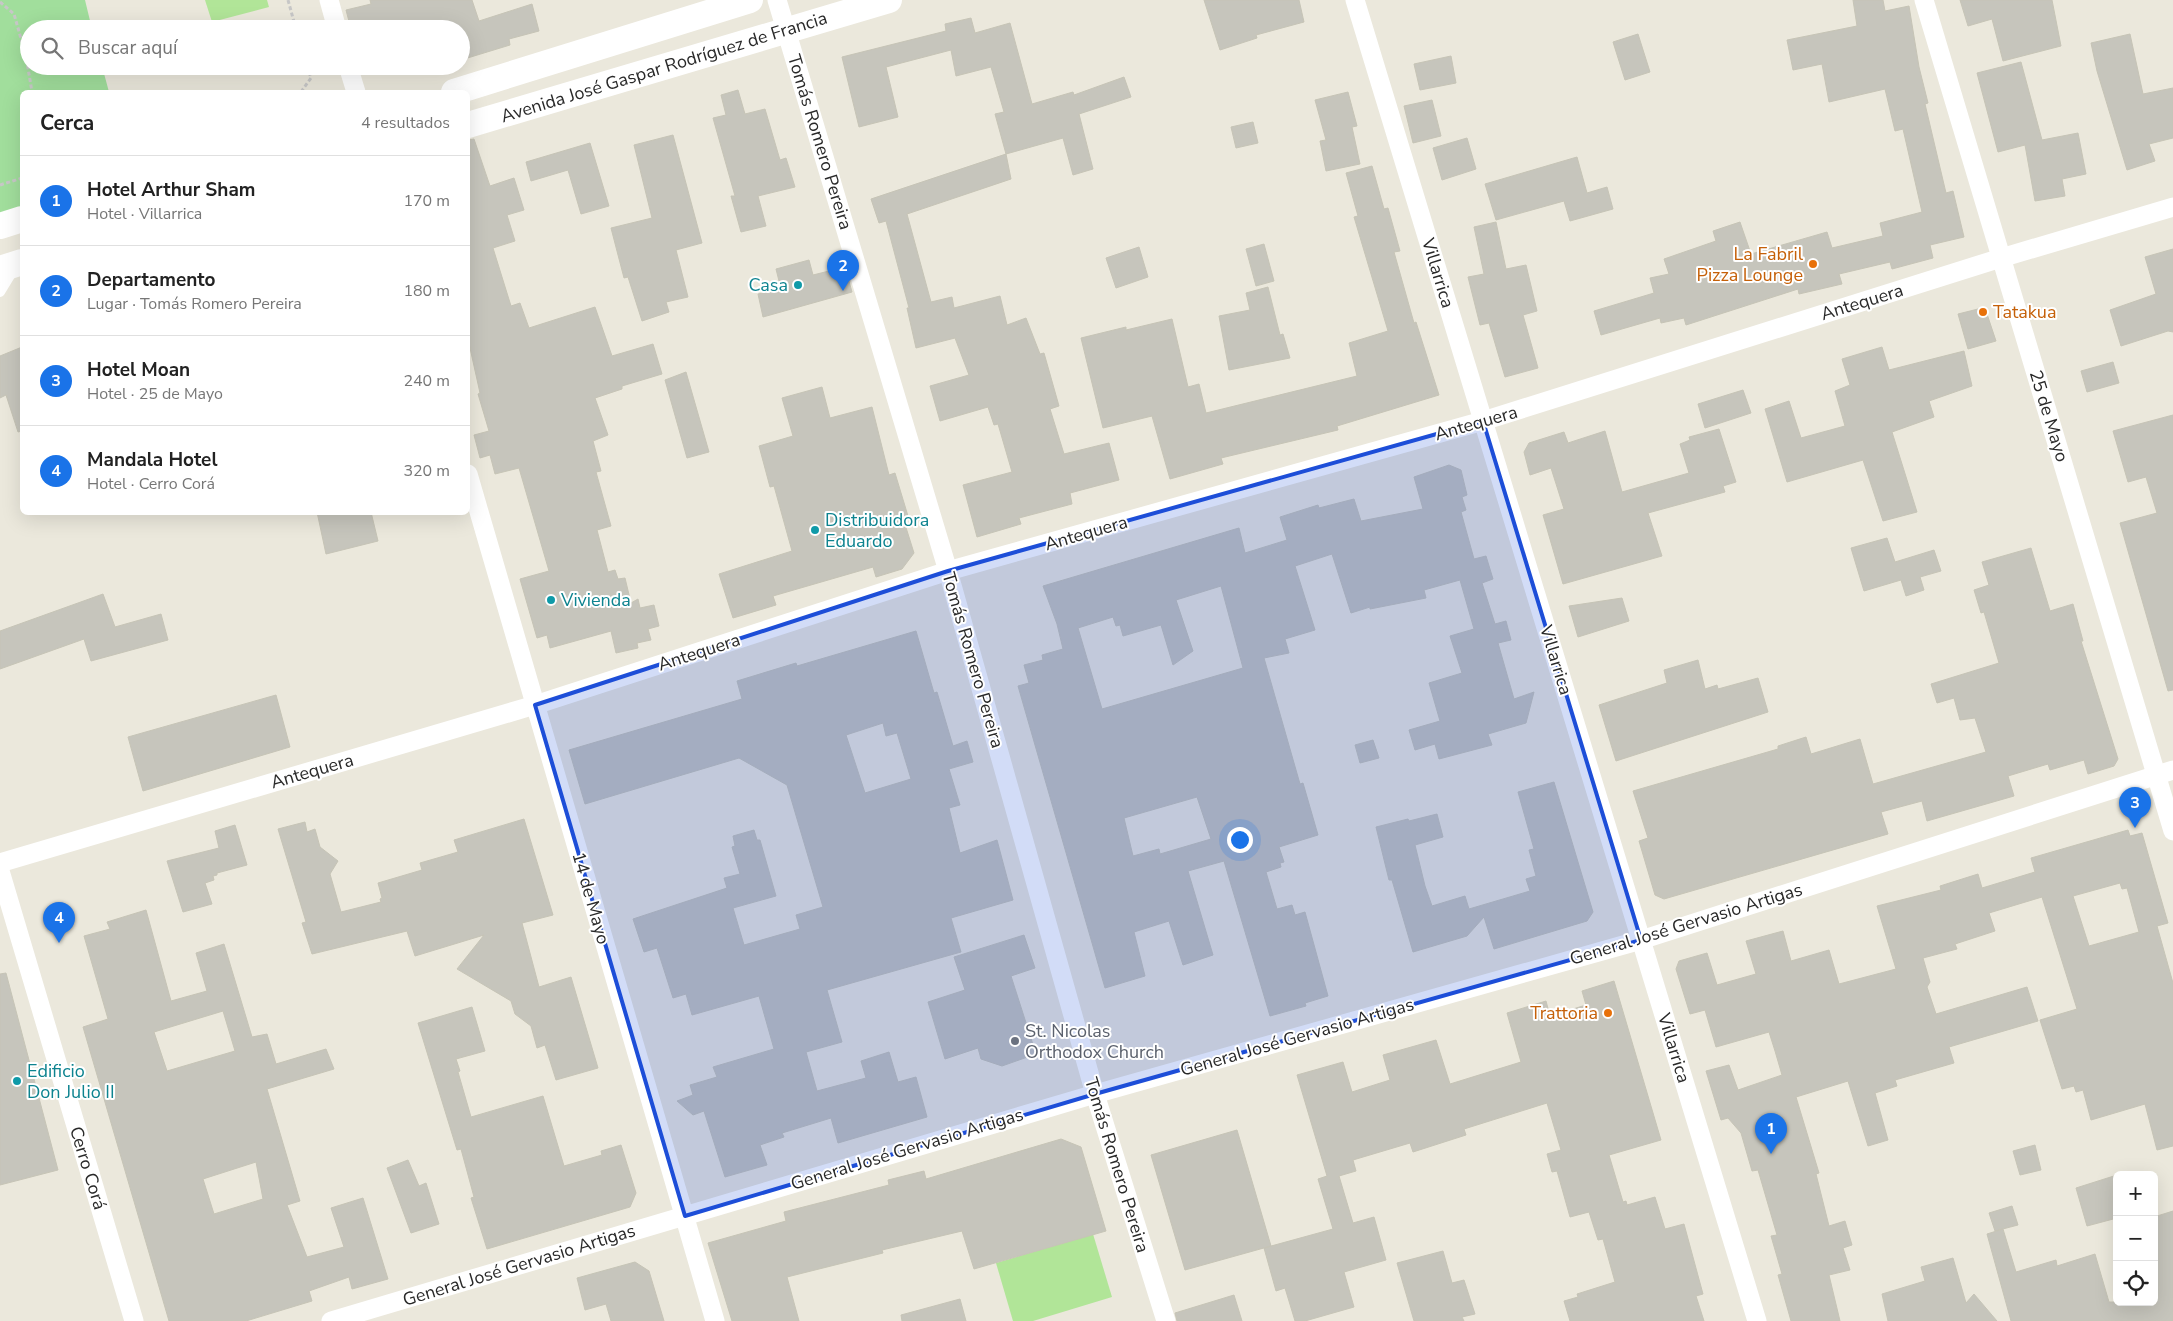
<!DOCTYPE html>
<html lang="es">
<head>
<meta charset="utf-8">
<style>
	:root { --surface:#fff; --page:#f2f2f2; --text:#222; --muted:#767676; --line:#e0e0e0; --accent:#1a73e8 }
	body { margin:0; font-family:"Nunito Sans",sans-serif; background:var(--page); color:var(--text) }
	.controls { position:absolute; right:15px; bottom:15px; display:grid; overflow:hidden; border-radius:8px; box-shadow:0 5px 20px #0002 }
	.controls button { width:45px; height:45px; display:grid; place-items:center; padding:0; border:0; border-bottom:1px solid var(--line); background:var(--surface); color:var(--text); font:25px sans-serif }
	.you { position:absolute; left:1239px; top:839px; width:18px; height:18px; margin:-12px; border:4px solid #fff; border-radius:50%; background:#1a73e8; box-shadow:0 0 0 8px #1a73e833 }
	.badge { display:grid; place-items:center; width:32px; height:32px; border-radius:50%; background:var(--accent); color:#fff; font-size:16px; font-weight:700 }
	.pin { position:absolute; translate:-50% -41px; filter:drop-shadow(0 1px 2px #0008) }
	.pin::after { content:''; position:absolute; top:26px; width:18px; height:15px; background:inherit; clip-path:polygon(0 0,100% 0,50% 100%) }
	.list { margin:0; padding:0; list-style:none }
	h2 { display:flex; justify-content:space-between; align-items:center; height:65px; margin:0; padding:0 20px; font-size:21px }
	h2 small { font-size:16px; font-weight:400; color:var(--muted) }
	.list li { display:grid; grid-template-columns:32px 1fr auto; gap:15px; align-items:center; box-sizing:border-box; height:90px; padding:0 20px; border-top:1px solid var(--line) }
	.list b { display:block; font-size:19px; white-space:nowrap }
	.list p { margin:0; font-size:16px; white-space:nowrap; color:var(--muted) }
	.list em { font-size:16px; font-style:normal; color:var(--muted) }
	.icon { flex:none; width:28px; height:28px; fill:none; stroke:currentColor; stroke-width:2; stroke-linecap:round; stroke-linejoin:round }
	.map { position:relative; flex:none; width:2173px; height:1321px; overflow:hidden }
	.search { position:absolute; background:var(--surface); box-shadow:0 5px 20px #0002; left:20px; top:20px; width:450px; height:55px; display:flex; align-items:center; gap:12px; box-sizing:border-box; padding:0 18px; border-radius:28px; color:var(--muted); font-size:19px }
	.panel { position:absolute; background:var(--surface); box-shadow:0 5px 20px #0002; left:20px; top:90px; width:450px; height:425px; border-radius:8px }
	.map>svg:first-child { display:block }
	.green { fill:#a1de9c }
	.pitch { fill:#b1e598 }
	.building { fill:#c6c5bc; stroke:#c6c4b6; fill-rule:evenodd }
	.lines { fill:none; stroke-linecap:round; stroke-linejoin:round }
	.path { stroke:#c7c7c7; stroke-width:3; stroke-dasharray:4 2.5; stroke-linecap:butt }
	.lane { stroke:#fff; stroke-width:10 }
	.street { stroke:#fff; stroke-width:19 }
	.secondary { stroke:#fff; stroke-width:26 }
	.marked { fill:#1d4ed8; fill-opacity:0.2; stroke:#1d4ed8; stroke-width:4; stroke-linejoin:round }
	.food-dot { fill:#e8710a; stroke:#fff; stroke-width:2 }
	.culture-dot { fill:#0f9aa8; stroke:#fff; stroke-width:2 }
	.worship-dot { fill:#6b7280; stroke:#fff; stroke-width:2 }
	.labels { text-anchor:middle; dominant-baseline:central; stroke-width:4; stroke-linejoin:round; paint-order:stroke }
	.street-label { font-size:18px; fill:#292929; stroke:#fff }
	.food-label { font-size:18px; fill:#c56008; stroke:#fff; text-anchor:end }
	.culture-label { font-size:18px; fill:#0d838f; stroke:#fff; text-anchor:start }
	.worship-label { font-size:18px; fill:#5b616d; stroke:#fff; text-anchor:start }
</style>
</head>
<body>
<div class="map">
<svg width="2173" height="1321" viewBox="0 0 2173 1321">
	<rect width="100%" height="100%" fill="#ebe8dc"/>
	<path class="green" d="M0,0H85L92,29H29V66H102L109,92H22V219L0,226Z"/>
	<g class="pitch">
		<path d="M205,0H267L269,7L212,22Z"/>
		<path d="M1093,1234L1112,1297L1033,1321H1013L996,1263Z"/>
	</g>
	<g class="building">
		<path d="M370,0H472L479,21L532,4L539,31L509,39L510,45L461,60V29H351L346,10L371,4Z"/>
		<path d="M1204,0H1299L1304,22L1256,35L1257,38L1220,50Z"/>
		<path d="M1853,0H1883L1885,11L1909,6L1919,67L1928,103L1925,104L1946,193L1953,191L1964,237L1930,245L1933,258L1892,269L1890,262L1839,274L1842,284L1799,294L1798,289L1686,325L1684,318L1661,323L1660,318L1601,335L1594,311L1654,293L1650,278L1669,274L1664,259L1716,241L1713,231L1740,222L1751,254L1827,232L1832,248L1883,236L1880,223L1922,212L1903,129L1895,131L1885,89L1829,102L1822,64L1793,70L1787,40L1857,26Z"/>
		<path d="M1960,0H2052L2061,46L2003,61L1992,19L1968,26Z"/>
		<path d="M971,18L975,33L1010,23L1032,104L1073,92L1074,95L1124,77L1131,97L1079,114L1093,169L1073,175L1063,138L1006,154L995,114L1004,112L991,67L956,76L951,50L886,67L898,117L859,127L842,57L946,31L945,24Z"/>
		<path d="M1638,34L1650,72L1625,80L1613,42Z"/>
		<path d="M2130,34L2143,94L2173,88V138L2149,144L2155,161L2127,170L2097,71L2091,43Z"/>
		<path d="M1451,56L1456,83L1420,90L1414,64Z"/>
		<path d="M2021,62L2042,140L2078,133L2086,174L2062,179L2065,196L2035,201L2025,145L1998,152L1977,73Z"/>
		<path d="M738,90L745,114L765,109L780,160L786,158L795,187L758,196L766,226L741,232L731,196H735L713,118L726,115L721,95Z"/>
		<path d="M1348,92L1357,126L1352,127L1360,164L1326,171L1320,141L1326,140L1315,100Z"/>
		<path d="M1432,100L1441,136L1413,143L1404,106Z"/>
		<path d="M1253,122L1258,143L1236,148L1231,127Z"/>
		<path d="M673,135L702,243L676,250L688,297L666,302L669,312L642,321L628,277L624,278L611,228L652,218L634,145Z"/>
		<path d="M1467,138L1476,169L1442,180L1433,148Z"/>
		<path d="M474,139L490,186L514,178L524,210L507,215L515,241L493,248L511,306L520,303L529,328L595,307L612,356L653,344L662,374L622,386V389L595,398L608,435L593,441L601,471L596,472L611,526L597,530L608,572L615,570L618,579L625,578L631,603L638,599L640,608L654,605L659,626L648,629L651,640L637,643L638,648L616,653L611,631L550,648L547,635L537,638L520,579L549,571L519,468L495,474L490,455L480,458L474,435L489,431L478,394L480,393L468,339V140Z"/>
		<path d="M590,143L609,206L581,214L568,170L531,181L526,162Z"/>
		<path d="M1006,154L1011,179L907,214L931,302L952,297L954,308L1000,296L1007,325L1026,318L1040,354L1044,353L1059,406L1050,409L1064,454L1109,443L1119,480L1070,493L1072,504L1019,518L1021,524L977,537L963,485L1012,472L998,424L994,425L988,407L940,421L930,386L969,375L955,338L916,348L907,308H909L886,221L879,223L871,199Z"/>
		<path d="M1577,157L1587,193L1607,187L1613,209L1570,221L1564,201L1496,220L1485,184Z"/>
		<path d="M1372,166L1384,209L1388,208L1400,251L1394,252L1414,323L1416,322L1439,395L1337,426L1338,430L1221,458L1223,464L1170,479L1152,416L1103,428L1081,338L1126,327V330L1172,319L1188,387L1199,384L1206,413L1357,376L1349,343L1388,331L1354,217L1358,216L1346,173Z"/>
		<path d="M1496,222L1506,269L1526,265L1537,311L1523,315L1538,368L1505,377L1489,323L1480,325L1468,277L1484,274L1474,227Z"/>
		<path d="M1264,244L1274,281L1256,286L1246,249Z"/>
		<path d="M1139,247L1148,277L1116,288L1106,258Z"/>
		<path d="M2173,249V332L2168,331L2121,346L2110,310L2156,294L2145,257Z"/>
		<path d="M809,260L813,275L845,267L852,292L763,317L758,294L781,289L776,269Z"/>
		<path d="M1268,287L1280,335L1283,334L1290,358L1229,370L1219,316L1250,310L1246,293Z"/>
		<path d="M1978,309L1986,311L1996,341L1968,349L1958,314Z"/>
		<path d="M22,347V431L18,432L6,395L0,398V356Z"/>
		<path d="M1882,347L1889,370L1964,351L1972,386L1929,401L1934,417L1892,432L1917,512L1883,521L1863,460L1787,482L1765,409L1789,401L1801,438L1845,426L1835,391L1850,385L1842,359Z"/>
		<path d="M2113,362L2119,383L2087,392L2081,371Z"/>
		<path d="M686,372L709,452L687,458L665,380Z"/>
		<path d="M822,387L830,418L872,407L889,475L895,473L908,516L903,518L914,553L902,569L876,577L873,567L773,596L776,605L733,618L719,574L792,551L774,486L770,487L759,446L793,436L782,398Z"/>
		<path d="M1743,390L1751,413L1705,428L1698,404Z"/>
		<path d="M2173,415V690L2168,691L2120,523L2157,513L2146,477L2128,482L2113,431Z"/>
		<path d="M1719,429L1736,482L1723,486L1725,492L1648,513L1662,556L1563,584L1543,515L1564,509L1551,468L1530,475L1524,452L1529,443L1564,432L1568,443L1605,431L1622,492L1689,473L1680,444L1690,440L1689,437Z"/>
		<path d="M1449,465L1461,470L1467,495L1462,497L1466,510L1461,512L1474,559L1486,556L1493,579L1482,583L1495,624L1506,621L1511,640L1498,643L1514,699L1534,692L1526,723L1488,734L1492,745L1439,759L1435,744L1415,750L1409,730L1440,721L1429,683L1462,673L1450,636L1474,629L1460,580L1424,590L1426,598L1370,609V607L1351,613L1332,554L1295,566L1315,630L1285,639L1289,653L1264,658L1300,784L1303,783L1318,835L1279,847L1284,862L1280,863L1281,867L1266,872L1277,909L1292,905L1295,915L1305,912L1328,996L1305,1003L1306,1006L1270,1016L1224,861L1188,871L1213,955L1183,965L1169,921L1134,932L1145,976L1105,988L1018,686L1029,683L1024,665L1043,660L1042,655L1063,649L1057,624L1043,586L1239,528L1245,553L1287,540L1280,517L1318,505L1319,508L1354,499L1361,521L1423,509L1414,477ZM1221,586L1243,668L1102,709L1078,628L1113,617L1116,626L1120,625L1123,636L1161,625L1173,665L1193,651L1176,600ZM1197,797L1211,839L1160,854L1159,849L1133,856L1124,818Z"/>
		<path d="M317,512H371L378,541L326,554Z"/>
		<path d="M1887,538L1895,562L1934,550L1941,571L1920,577L1924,590L1906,596L1901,580L1864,591L1851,548Z"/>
		<path d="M2031,548L2050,611L2073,604L2083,641H2081L2118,759L2114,766L2088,774L2084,760L2050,770L2048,764L2008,776L2014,796L1927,821L1922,801L1881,812L1888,834L1664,899L1655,895L1639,841L1648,838L1633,791L1778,749V746L1806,737L1811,754L1860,739L1873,784L1986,752L1975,718L1960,720L1954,698L1937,703L1931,684L1999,663L1984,612L1981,613L1974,590L1989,585L1982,562Z"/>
		<path d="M103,594L115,627L161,614L168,640L91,661L84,639L0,669V631Z"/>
		<path d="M1622,598L1629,621L1578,637L1569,606Z"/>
		<path d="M916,631L934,693L937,692L953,746L967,741L973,762L949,769L960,805L949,808L960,853L997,840L1013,900L951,918L961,952L827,990L842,1042L806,1052L817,1091L866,1078L861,1061L889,1052L898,1082L916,1077L927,1117L838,1143L831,1118L782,1133L784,1137L760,1145L767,1165L725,1177L704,1111L693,1115L677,1101L693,1095L690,1085L717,1077L713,1067L774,1049L759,996L692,1015L686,994L673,998L657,948L644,952L633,919L727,888L724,878L740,874L732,847L735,846L733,836L754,830L757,840H760L776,896L733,908L744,945L800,929L796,915L823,907L787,785L739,758L585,804L569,750L742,699L737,681L796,663L797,666ZM883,723L886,736L897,733L911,779L865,793L846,735Z"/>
		<path d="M1698,660L1705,689L1717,685L1718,689L1758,678L1768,712L1616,761L1599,705L1667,683L1664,670Z"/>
		<path d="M276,695L290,747L143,791L128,737Z"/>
		<path d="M1373,740L1379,758L1360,763L1355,745Z"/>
		<path d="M1554,782L1593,912L1587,921L1494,949L1484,917L1467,936L1413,952L1392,880H1389L1376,827L1408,819L1409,821L1437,814L1443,837L1415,845L1425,886L1432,906L1465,896L1469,909L1530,891L1526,879L1536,876L1529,850L1534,849L1518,792Z"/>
		<path d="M524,819L553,915L522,923L539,987L571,977L598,1068L556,1080L545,1045L537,1048L531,1026L515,1014L511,1001L457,969L484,935L415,956L407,931L312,954L302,923L306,922L278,829L305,822L307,832L315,829L320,847L338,861L330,874L341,912L381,902L380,899L382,898L378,883L422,870L420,863L458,852L454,840Z"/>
		<path d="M235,825L247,865L217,873V875L213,876L214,880L205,883L212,904L183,912L167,861L219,848L215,831Z"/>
		<path d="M2128,830L2130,836L2142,833L2168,923L2157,926L2173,983V1146L2157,1150L2145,1104L2091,1120L2083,1090L2076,1092L2074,1086L2062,1089L2040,1020L2077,1009L2042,897L1989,913L1995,931L1955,944L1957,949L1923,958L1930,982L1927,987L1936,1014L2027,987L2038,1021L1949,1047L1954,1063L1895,1080L1897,1086L1875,1093L1888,1140L1868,1146L1848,1081L1796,1097L1819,1173L1816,1174L1829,1226L1845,1221L1852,1245L1843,1248L1850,1270L1829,1275L1840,1321H1791L1778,1275L1782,1274L1771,1236L1777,1235L1758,1170L1752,1171L1741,1133L1728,1118L1721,1120L1706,1071L1729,1065L1738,1090L1782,1075L1775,1051L1769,1032L1716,1047L1705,1010L1690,1014L1676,969L1679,961L1707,953L1717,985L1756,974L1746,941L1783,931L1791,961L1829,950L1839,984L1896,969L1877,906L1941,890L1940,886L1978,874L1982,888L2035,872L2031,858ZM2120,883L2122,889L2127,888L2139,932L2089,946L2073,896Z"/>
		<path d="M146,910L171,1001L207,991L196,953L224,944L252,1037L267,1034L276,1064L326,1049L334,1069L267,1089L300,1201L287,1205L307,1257L344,1247L331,1208L363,1198L388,1279L352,1289L349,1277L309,1291L312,1301L246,1321H169L83,1027L108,1019L84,936L110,929L107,922ZM223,1011L235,1051L167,1071L154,1032ZM256,1162L263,1199L214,1214L203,1179Z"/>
		<path d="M1024,935L1035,968L1011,976L1036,1054L1002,1066L981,1059L978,1048L945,1059L928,1002L965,990L954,957Z"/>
		<path d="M6,973L58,1170L0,1185V974Z"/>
		<path d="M1614,981L1661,1140L1609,1155L1623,1202L1626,1201L1627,1205L1655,1197L1665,1229L1684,1224L1703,1294L1696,1296L1704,1321H1570L1564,1301L1578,1297L1577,1294L1615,1282L1603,1239L1598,1240L1589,1212L1570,1217L1557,1171L1552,1172L1547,1154L1561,1150L1547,1103L1464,1129L1466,1135L1413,1152L1410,1143L1353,1160L1356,1171L1339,1176L1353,1223L1374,1217L1386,1260L1344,1272L1354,1307L1305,1321H1295L1285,1288L1276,1291L1264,1248L1333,1229L1318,1179L1327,1176L1297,1075L1343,1062L1352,1092L1390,1080L1383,1055L1436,1040L1450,1084L1521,1062L1507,1013L1546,1001L1550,1016L1586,1005L1582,991Z"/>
		<path d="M472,1007L485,1051L456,1059L460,1071L458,1072L471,1117L543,1096L564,1166L602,1155L601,1151L621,1145L636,1193L630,1207L487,1249L471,1198L474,1197L461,1149L457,1150L418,1023Z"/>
		<path d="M1237,1130L1271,1246L1185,1270L1151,1155Z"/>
		<path d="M1061,1139L1081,1147L1106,1231L974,1269L962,1231L882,1250L883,1253L787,1277L799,1321H732L708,1243L786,1221L784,1212L889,1185L888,1180L924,1171L926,1179Z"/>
		<path d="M2035,1145L2041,1170L2020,1175L2013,1151Z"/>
		<path d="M408,1160L419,1186L426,1183L439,1224L411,1233L387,1168Z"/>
		<path d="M2117,1175V1218L2087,1226L2076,1188Z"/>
		<path d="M2012,1206L2018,1225L1995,1231L1989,1213Z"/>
		<path d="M2173,1211V1321H2011L1987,1234L2003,1229L2016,1272L2056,1260L2057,1266L2095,1254L2109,1302H2154V1279L2157,1278L2154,1267V1217Z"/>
		<path d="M1443,1251L1452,1283L1464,1280L1475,1314L1462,1317L1464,1321H1414L1397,1263Z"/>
		<path d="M1953,1258L1966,1303L1974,1294L1997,1321H1888L1882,1294L1925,1281L1921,1267Z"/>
		<path d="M635,1262L649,1271L664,1321H611L606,1304L585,1310L577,1278Z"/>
		<path d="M1234,1295L1242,1321H1177L1175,1313Z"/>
		<path d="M960,1299L966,1321H902L901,1315Z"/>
	</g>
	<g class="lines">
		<g class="path">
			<path d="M288,0L296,29"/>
			<path d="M0,2L14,14L26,56L32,92"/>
			<path d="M301,92L311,78L307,66"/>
			<path d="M0,185L22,178"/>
		</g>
		<path class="lane" d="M0,292L14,269"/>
		<g class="street">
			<path d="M329,0L337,29"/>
			<path d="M777,0L948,571L1095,1094L1166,1321"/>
			<path d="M1355,0L1757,1321"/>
			<path d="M1924,0L2173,831"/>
			<path d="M348,66L356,92"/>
			<path d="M468,474L715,1321"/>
			<path d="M0,863L535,705L948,571L1483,421L2001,258L2173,207"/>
			<path d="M0,871L134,1321"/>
			<path d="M331,1321L1095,1094L1641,940L2173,770"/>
		</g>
		<g class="secondary">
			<path d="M454,92L750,0"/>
			<path d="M468,125L889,0"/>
			<path d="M0,226L22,219"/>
			<path d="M0,269L22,262"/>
		</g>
	</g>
	<path class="marked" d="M1483,421L1641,940L1095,1094L685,1216L535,705L948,571Z"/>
	<g class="food-dot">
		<circle cx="1813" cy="264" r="5"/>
		<circle cx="1983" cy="312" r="5"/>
		<circle cx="1608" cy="1013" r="5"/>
	</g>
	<g class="culture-dot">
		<circle cx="798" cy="285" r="5"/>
		<circle cx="815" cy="530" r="5"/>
		<circle cx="551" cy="600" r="5"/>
		<circle cx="17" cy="1081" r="5"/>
	</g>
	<circle class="worship-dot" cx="1015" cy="1041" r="5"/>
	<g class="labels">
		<g class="street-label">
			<text transform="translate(664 67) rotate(-17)">Avenida José Gaspar Rodríguez de Francia</text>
			<text transform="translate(820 142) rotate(73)">Tomás Romero Pereira</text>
			<text transform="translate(1438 273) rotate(73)">Villarrica</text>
			<text transform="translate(1862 302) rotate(-17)">Antequera</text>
			<text transform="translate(2049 416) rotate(73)">25 de Mayo</text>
			<text transform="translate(1476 423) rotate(-16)">Antequera</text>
			<text transform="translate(1086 533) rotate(-16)">Antequera</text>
			<text transform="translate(699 652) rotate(-18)">Antequera</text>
			<text transform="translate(973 660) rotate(74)">Tomás Romero Pereira</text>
			<text transform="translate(1556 660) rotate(73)">Villarrica</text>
			<text transform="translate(312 771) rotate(-16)">Antequera</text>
			<text transform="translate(591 898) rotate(74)">14 de Mayo</text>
			<text transform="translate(1686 924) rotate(-17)">General José Gervasio Artigas</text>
			<text transform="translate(1297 1037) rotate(-16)">General José Gervasio Artigas</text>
			<text transform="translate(1674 1048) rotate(73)">Villarrica</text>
			<text transform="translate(907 1149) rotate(-17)">General José Gervasio Artigas</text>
			<text transform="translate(1117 1165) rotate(73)">Tomás Romero Pereira</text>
			<text transform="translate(88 1168) rotate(73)">Cerro Corá</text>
			<text transform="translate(519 1265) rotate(-17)">General José Gervasio Artigas</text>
		</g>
		<g class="food-label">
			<text x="1803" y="254">La Fabril<tspan x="1803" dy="21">Pizza Lounge</tspan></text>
			<text x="1993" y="312" text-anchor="start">Tatakua</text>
			<text x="1598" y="1013">Trattoria</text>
		</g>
		<g class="culture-label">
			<text x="788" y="285" text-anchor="end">Casa</text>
			<text x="825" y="520">Distribuidora<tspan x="825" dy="21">Eduardo</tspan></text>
			<text x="561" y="600">Vivienda</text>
			<text x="27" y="1071">Edificio<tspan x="27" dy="21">Don Julio II</tspan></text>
		</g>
		<g class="worship-label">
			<text x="1025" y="1031">St. Nicolas<tspan x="1025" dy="21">Orthodox Church</tspan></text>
		</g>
	</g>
</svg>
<div class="controls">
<button>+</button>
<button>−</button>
<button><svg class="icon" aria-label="locate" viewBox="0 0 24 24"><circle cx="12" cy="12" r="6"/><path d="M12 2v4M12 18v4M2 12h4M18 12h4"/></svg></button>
</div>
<div class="you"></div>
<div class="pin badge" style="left:1771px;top:1154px">1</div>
<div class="pin badge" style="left:843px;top:291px">2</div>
<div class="pin badge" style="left:2135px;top:828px">3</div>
<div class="pin badge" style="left:59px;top:943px">4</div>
<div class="search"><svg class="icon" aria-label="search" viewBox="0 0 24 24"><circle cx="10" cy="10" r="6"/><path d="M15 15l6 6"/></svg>Buscar aquí</div>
<section class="panel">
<h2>Cerca<small>4 resultados</small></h2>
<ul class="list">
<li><span class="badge">1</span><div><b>Hotel Arthur Sham</b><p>Hotel · Villarrica</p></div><em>170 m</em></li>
<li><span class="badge">2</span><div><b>Departamento</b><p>Lugar · Tomás Romero Pereira</p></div><em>180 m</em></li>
<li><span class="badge">3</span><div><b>Hotel Moan</b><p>Hotel · 25 de Mayo</p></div><em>240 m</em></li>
<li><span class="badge">4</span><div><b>Mandala Hotel</b><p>Hotel · Cerro Corá</p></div><em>320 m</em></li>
</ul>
</section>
</div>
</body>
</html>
